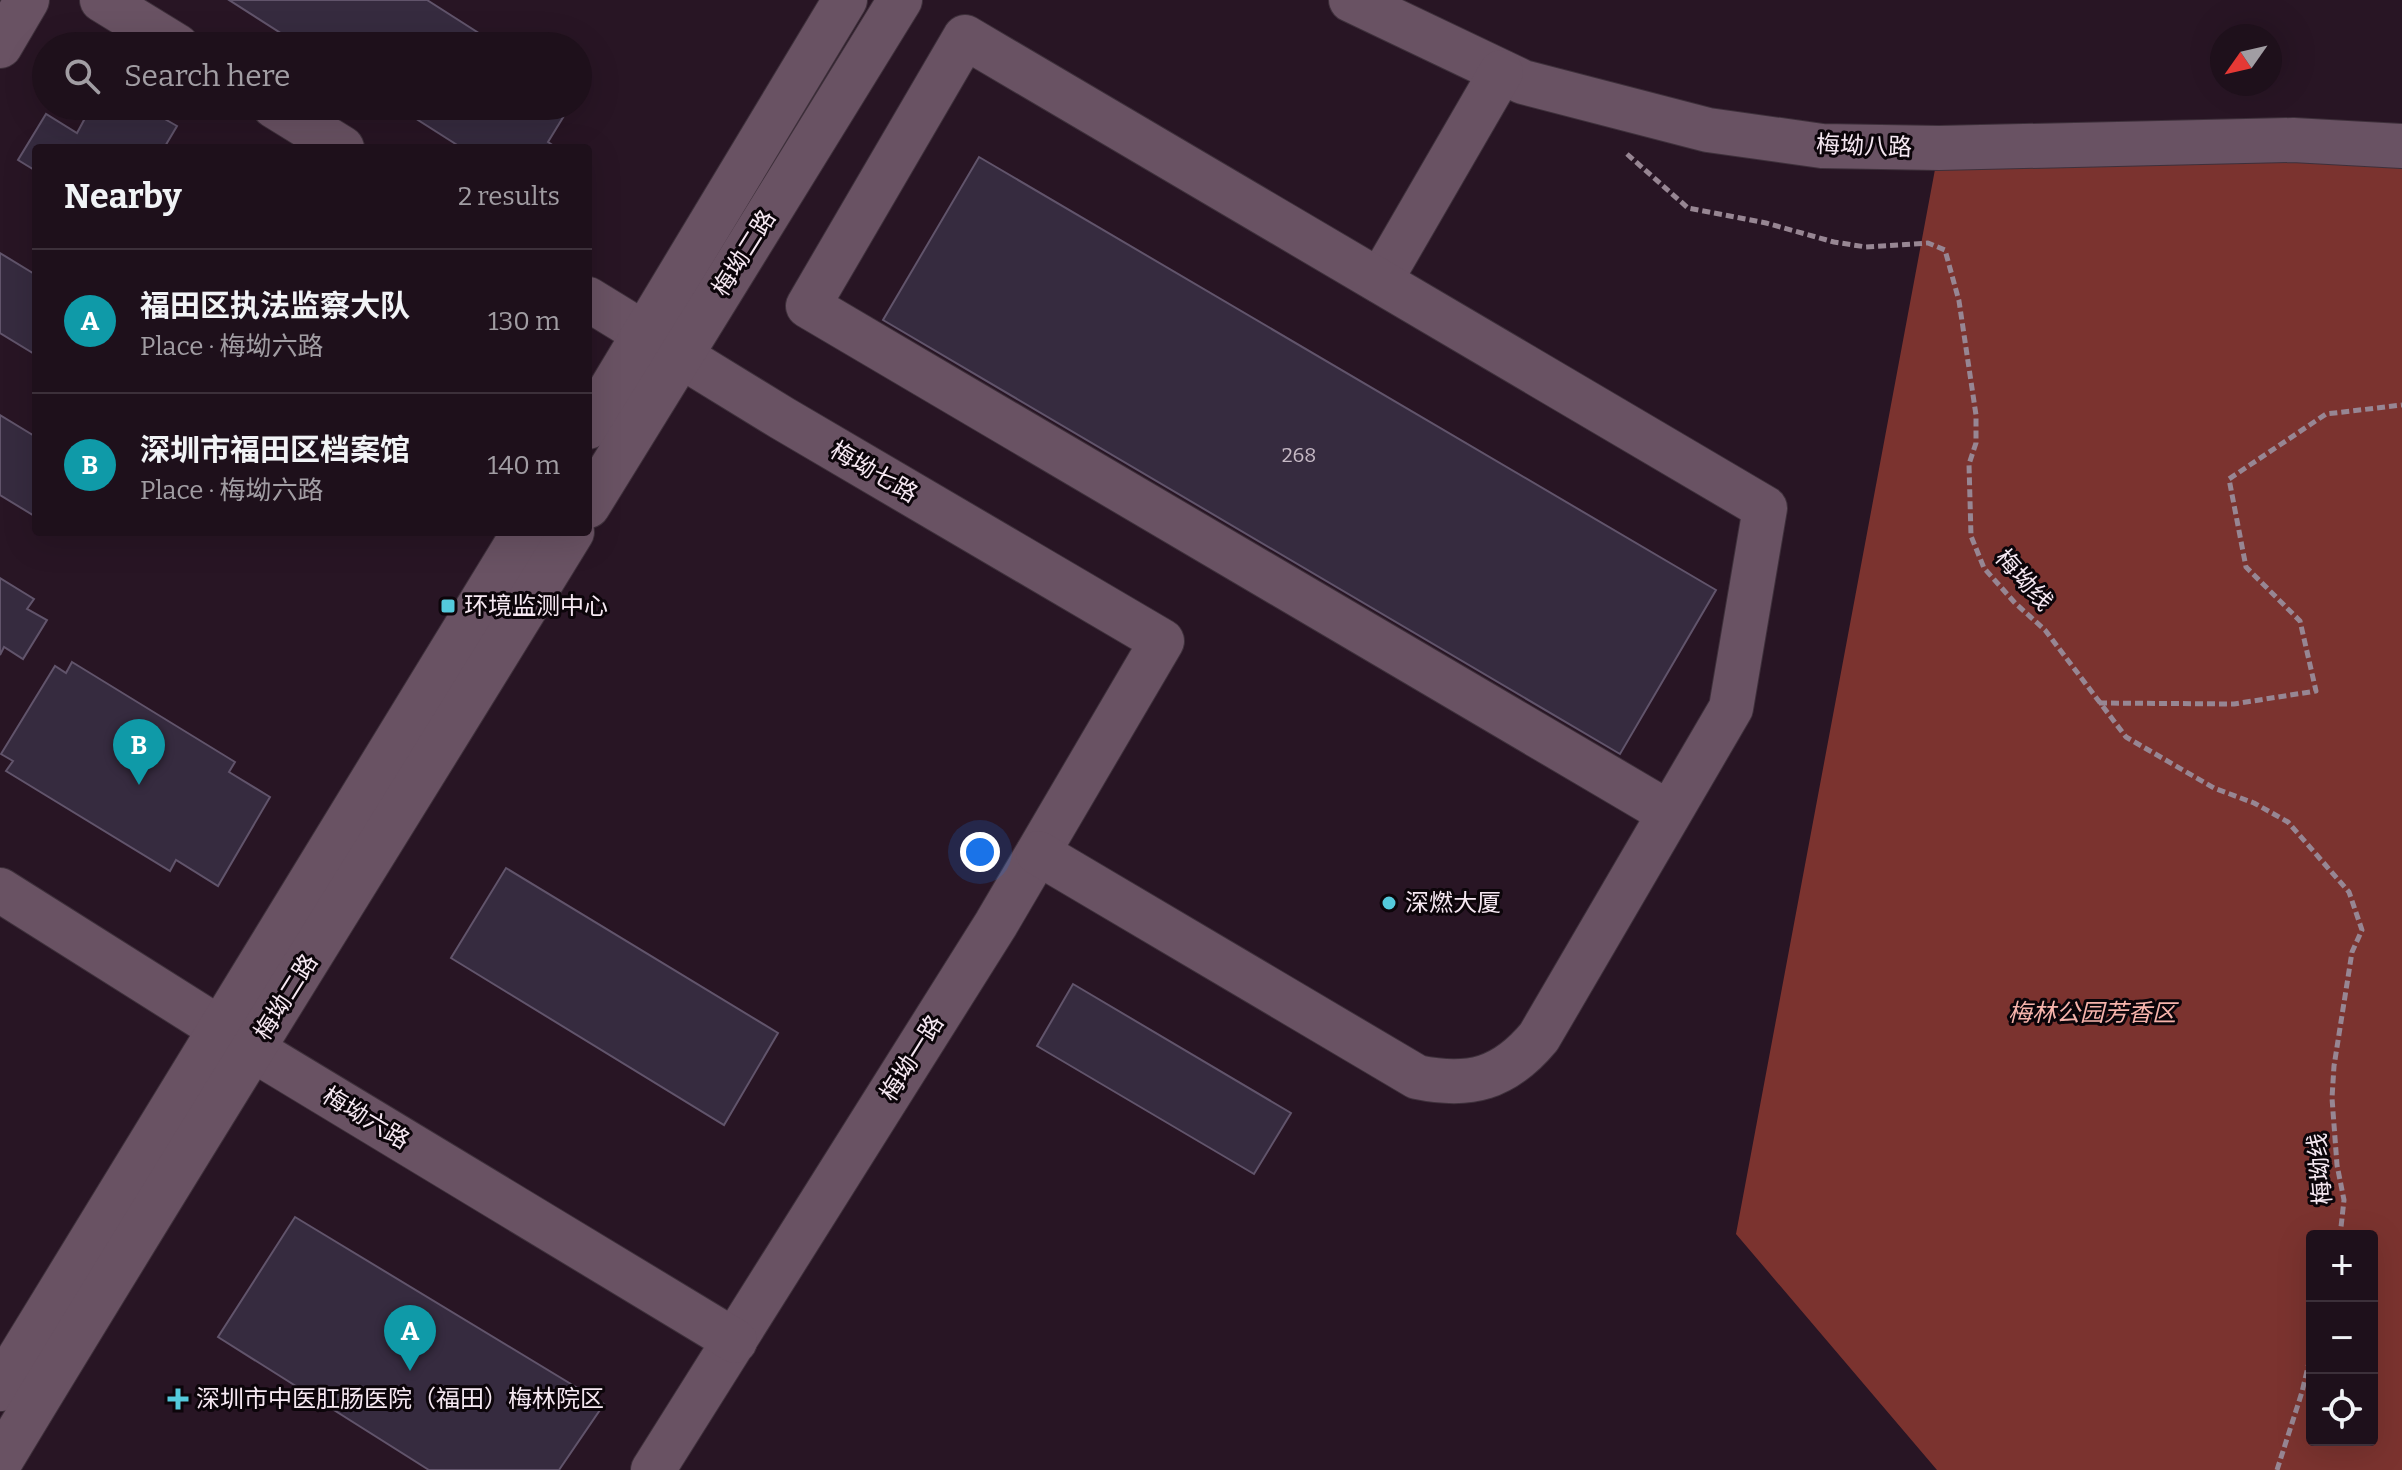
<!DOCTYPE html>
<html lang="en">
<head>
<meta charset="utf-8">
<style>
	:root { --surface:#1e101b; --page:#261924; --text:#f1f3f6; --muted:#a19da3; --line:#3c303a; --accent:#7c3aed }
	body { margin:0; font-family:Bitter,"Noto Sans SC",serif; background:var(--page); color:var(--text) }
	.controls { position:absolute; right:24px; bottom:24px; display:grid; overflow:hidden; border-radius:8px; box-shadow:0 8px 32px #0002 }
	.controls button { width:72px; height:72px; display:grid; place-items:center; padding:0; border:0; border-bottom:2px solid var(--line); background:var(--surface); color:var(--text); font:40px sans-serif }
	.compass { position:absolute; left:2210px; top:24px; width:72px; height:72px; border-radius:50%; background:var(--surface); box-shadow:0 8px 32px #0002; rotate:236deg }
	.you { position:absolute; left:980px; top:852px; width:28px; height:28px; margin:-20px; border:6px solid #fff; border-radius:50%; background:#1a73e8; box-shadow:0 0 0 12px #1a73e833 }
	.badge { display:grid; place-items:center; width:52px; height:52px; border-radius:50%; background:var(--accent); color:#fff; font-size:26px; font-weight:700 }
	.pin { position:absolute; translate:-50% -66px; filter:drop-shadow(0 2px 4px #0008) }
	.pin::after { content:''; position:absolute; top:42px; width:28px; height:24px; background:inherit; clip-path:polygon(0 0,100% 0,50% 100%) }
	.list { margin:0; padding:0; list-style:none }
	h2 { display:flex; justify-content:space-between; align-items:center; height:104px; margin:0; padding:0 32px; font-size:34px }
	h2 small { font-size:26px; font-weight:400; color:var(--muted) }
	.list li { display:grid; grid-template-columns:52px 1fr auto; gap:24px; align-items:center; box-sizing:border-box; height:144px; padding:0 32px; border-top:2px solid var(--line) }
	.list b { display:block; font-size:30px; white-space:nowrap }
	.list p { margin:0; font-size:26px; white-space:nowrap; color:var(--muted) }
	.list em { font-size:26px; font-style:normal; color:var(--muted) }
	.icon { flex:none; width:44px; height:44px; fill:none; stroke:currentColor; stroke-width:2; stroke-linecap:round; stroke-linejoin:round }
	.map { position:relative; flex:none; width:2402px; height:1470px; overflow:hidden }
	.search { position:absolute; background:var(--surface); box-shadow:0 8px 32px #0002; left:32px; top:32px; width:560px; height:88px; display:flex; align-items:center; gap:20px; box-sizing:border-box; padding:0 28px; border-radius:44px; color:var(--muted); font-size:30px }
	.panel { position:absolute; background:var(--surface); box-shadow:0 8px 32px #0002; left:32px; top:144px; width:560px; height:392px; border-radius:8px }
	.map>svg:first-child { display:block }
	.forest { fill:#7b332f; fill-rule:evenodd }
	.building { fill:#362b3f; stroke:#61546b; stroke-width:2 }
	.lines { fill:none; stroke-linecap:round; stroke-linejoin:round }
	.minor-casing { stroke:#3e303b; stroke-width:46 }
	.path { stroke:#978693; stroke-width:5; stroke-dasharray:8 4; stroke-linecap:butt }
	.minor { stroke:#695263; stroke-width:44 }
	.poi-dot { fill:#54cadc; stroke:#0c050a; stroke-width:3 }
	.labels { text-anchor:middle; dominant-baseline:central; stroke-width:6; stroke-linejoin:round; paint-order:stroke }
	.number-label { font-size:20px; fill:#c6b9c5 }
	.street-label { font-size:24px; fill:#f6e8f2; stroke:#0c050a }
	.poi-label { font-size:24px; fill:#f6e8f2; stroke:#0c050a; text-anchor:start }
	.park-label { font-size:24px; font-style:italic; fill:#f7b4ac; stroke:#0c050a }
</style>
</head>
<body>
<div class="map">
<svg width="2402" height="1470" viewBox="0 0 2402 1470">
	<rect width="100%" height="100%" fill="#281524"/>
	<path class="forest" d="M2402,146V1470H1937L1736,1234L1939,148ZM2312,1236H2372V1440H2312Z"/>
	<g class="building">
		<path d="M229,0H427L499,46H301Z"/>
		<path d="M65,106H161L156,114L177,126L164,148H36V171L18,160L46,114L77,133L84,120L64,108Z"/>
		<path d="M396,106H570L548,142L557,148H462Z"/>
		<path d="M979,157L1716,590L1620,754L883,320Z"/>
		<path d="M0,253L36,275V355L0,333Z"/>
		<path d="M0,415L36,437V517L0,495Z"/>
		<path d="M0,578L34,599L27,609L47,620L23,659L4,647L0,655Z"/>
		<path d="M72,662L235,762L229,772L270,797L218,886L176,860L170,871L6,771L13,761L1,754L55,666L66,673Z"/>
		<path d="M506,868L778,1033L724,1125L451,958Z"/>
		<path d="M1073,984L1291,1113L1254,1174L1037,1046Z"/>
		<path d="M295,1217L604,1404L559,1470H429L218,1337Z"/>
	</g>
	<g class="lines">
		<g class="minor-casing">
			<g id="minor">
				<path d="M102,0L177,46"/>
				<path d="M1351,0L1523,82L1708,130L1822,146L1939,148L2293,140L2402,146"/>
				<path d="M0,46L27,0"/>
				<path d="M274,106L342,148"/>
				<path d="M1380,281L1501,72"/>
				<path d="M588,299L782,418L1162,641L996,924L653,1470"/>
				<path d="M588,427L845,0"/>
				<path d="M588,506L900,0"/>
				<path d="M1038,853L1417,1077C1470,1088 1504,1079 1539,1037L1731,708L1765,508L965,37L808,306L1669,813"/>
				<path d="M0,890L252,1049L735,1341"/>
				<path d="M0,1389L524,532"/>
				<path d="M0,1462C188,1150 382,842 572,532"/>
			</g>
		</g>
		<g class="path">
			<path d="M1627,154L1688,208L1766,223L1834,242L1866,247L1928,243L1945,250L1959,301L1976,415V443L1969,464L1971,536L1984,568L2015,603L2045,630L2126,737L2214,788L2254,803L2288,822L2349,892L2362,930L2352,952L2334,1066L2332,1098L2337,1165L2344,1200L2340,1236"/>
			<path d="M2099,703L2234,704L2316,691L2300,621L2246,567L2229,479L2326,414L2402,405"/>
			<path d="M2277,1470L2302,1392L2312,1350"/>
		</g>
		<use href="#minor" class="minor"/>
	</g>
	<g class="poi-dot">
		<rect x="440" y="598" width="16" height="16" rx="4"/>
		<circle cx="1389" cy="903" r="8"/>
		<path d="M174 1387h8v8h8v8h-8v8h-8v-8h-8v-8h8z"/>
	</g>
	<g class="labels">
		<g class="number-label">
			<text x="1299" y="455">268</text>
		</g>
		<g class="street-label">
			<text transform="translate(1864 146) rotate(2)">梅坳八路</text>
			<text transform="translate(744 253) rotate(-58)">梅坳二路</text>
			<text transform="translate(874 472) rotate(30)">梅坳七路</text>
			<text transform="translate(2024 580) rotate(48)">梅坳线</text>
			<text transform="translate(286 997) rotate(-58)">梅坳二路</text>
			<text transform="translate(912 1058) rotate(-58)">梅坳一路</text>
			<text transform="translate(366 1118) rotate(31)">梅坳六路</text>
			<text transform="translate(2320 1169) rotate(-95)">梅坳线</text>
		</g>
		<g class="poi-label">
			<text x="464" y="606">环境监测中心</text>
			<text x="1405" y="903">深燃大厦</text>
			<text x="196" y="1399">深圳市中医肛肠医院（福田）梅林院区</text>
		</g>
		<g class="park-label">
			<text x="2092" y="1013">梅林公园芳香区</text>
		</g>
	</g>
</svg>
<div class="controls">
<button>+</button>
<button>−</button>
<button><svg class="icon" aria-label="locate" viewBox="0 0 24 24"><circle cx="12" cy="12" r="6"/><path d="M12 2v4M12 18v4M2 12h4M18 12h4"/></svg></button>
</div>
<svg class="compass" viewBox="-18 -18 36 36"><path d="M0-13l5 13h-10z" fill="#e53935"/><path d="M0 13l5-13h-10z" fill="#a19da3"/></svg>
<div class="you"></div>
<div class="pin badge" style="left:410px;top:1371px;background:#0f9aa8">A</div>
<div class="pin badge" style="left:139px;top:785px;background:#0f9aa8">B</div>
<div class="search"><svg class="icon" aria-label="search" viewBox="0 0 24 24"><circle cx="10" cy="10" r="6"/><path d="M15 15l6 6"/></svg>Search here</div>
<section class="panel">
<h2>Nearby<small>2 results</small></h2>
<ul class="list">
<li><span class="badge" style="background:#0f9aa8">A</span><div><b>福田区执法监察大队</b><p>Place · 梅坳六路</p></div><em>130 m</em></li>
<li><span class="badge" style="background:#0f9aa8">B</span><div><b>深圳市福田区档案馆</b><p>Place · 梅坳六路</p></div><em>140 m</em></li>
</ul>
</section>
</div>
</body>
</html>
